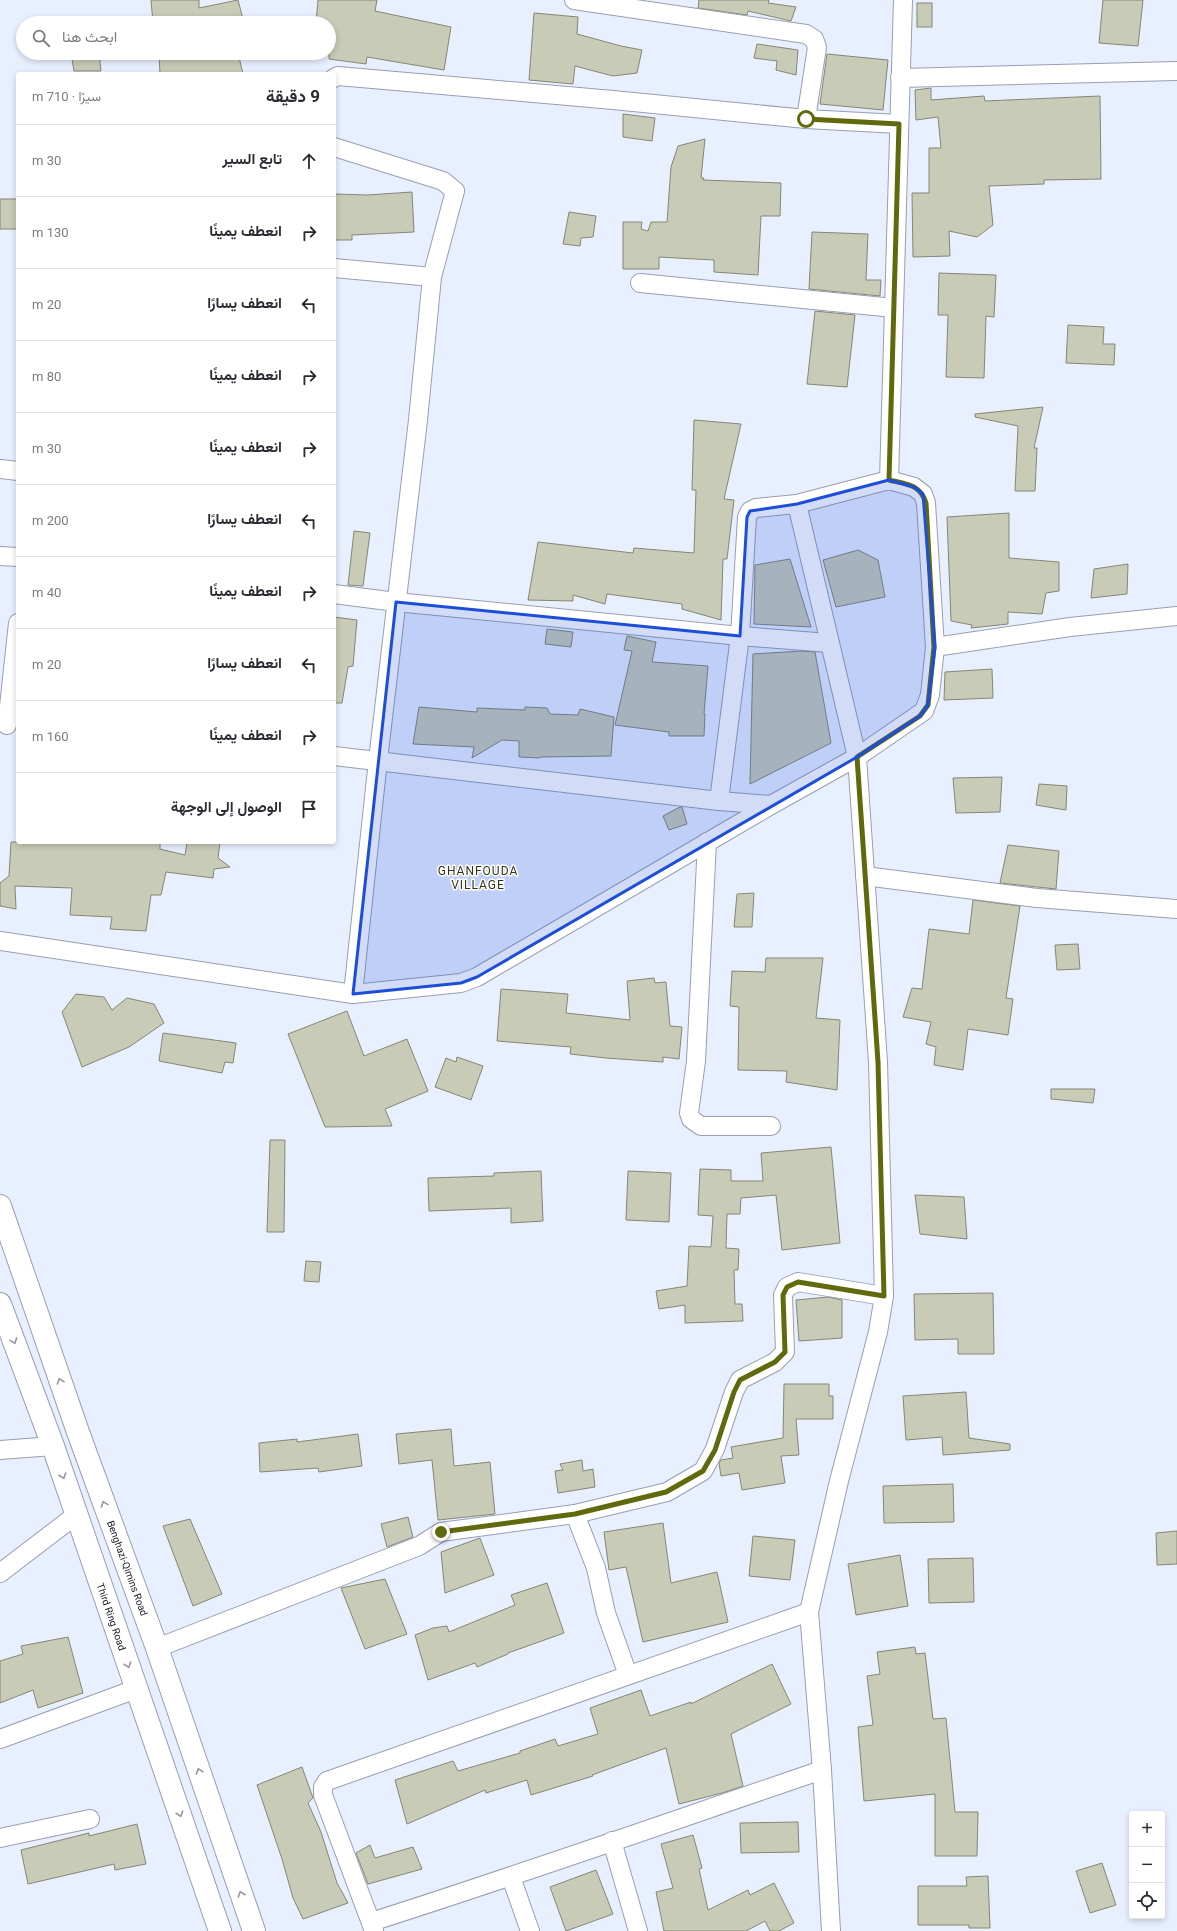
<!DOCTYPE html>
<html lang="ar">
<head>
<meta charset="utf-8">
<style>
	:root { --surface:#fff; --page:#f2f2f3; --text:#2b2b33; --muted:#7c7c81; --line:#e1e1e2 }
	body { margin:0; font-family:Roboto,Vazirmatn,sans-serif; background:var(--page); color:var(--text); direction:rtl }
	.controls { position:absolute; right:12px; bottom:12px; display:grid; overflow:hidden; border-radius:4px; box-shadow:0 2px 6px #0003 }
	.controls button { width:36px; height:36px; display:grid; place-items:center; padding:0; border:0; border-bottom:1px solid var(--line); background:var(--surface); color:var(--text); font:20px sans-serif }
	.stop { position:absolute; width:12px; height:12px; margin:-9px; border:3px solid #61690d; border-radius:50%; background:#fff }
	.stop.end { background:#61690d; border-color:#fff; box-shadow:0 1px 4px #0008 }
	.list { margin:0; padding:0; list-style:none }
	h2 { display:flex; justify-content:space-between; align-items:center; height:52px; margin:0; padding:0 16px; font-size:17px }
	h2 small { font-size:13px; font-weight:400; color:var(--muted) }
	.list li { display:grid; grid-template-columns:26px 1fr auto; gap:12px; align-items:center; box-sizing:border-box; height:72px; padding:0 16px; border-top:1px solid var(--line) }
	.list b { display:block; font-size:15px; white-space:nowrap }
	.list em { font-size:13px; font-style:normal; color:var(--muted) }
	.icon { flex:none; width:22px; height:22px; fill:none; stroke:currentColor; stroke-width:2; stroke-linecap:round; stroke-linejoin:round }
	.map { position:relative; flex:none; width:1177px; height:1931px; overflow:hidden; direction:ltr }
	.search { position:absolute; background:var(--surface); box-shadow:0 2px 6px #0003; left:16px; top:16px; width:320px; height:44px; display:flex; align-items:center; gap:10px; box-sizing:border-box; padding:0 14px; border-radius:22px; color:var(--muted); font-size:15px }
	.panel { position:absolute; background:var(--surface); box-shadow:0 2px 6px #0003; left:16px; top:72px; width:320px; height:772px; border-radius:4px; direction:rtl }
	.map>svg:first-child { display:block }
	.building { fill:#c8cbb6; stroke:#848773 }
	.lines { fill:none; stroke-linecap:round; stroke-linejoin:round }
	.street-casing { stroke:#979fb2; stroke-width:20 }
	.primary-casing { stroke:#979fb2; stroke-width:24 }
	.street { stroke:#fff; stroke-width:18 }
	.primary { stroke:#fff; stroke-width:22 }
	.oneway { stroke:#96979a }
	.route { stroke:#61690d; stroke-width:5 }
	.marked { fill:#1d4ed8; fill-opacity:0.2; stroke:#1d4ed8; stroke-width:3; stroke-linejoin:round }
	.labels { text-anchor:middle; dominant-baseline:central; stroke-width:3; stroke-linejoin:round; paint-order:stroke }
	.street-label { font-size:10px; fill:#15181f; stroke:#fff }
	.quarter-label { font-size:12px; letter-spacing:1px; fill:#32360e; stroke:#fff }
</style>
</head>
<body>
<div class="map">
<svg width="1177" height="1931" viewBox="0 0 1177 1931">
	<rect width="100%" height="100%" fill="#e8efff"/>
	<g class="building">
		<path d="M151,0H199V8L238,0L244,23H153Z"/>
		<path d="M318,0H377L375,11L451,27L444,70L367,57L366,64L329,59V23H316Z"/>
		<path d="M699,0H769L768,3L796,7L791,21L748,11L747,15L698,8Z"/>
		<path d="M1103,0H1143L1138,46L1099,43Z"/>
		<rect x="917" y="3" width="15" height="24"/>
		<path d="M534,13L578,17L577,34L621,46L642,50L637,73L613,76L575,66L573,84L529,80Z"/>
		<path d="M757,44L798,50L796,75L776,70L777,61L754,58Z"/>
		<path d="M71,53H99L101,71H74Z"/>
		<path d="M197,53H238L243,74H160L159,55Z"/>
		<path d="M827,54L888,60L883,110L820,104Z"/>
		<path d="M931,88V100L984,96L985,101L1100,96L1101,179L1044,180V184L989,186L993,225L977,237L949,231L950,256L913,257L912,193H929V148H941L938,117L916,120L915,90Z"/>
		<path d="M623,114L655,118L652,141L623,137Z"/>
		<path d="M705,139L701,178H704L703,180L781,183L780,216H761L758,275L714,272V260L659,257V269H623V222H642L641,229L648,231L651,222H667L671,167L678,146Z"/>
		<path d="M412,192L414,232L352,235V240H334V194L367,195Z"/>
		<rect x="0" y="199" width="18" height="30"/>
		<path d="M569,212L596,216L593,237L581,238L580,246L563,244Z"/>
		<path d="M812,232L868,234L866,280H881L880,296L809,289Z"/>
		<path d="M939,273L996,275L994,317L986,316L984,378L946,377L948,315H938Z"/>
		<path d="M815,311L855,315L847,387L807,384Z"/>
		<path d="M1068,325L1104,327L1103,344H1115L1114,365L1066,363Z"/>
		<path d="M1043,407L1034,448H1037L1035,491H1015L1018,426L975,417V414Z"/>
		<path d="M694,420L741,424L724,499L734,500L727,559H723L721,620L682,609V604L607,594L605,604L573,595V601L528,600L538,542L633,553L634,548L694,553L696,490H692Z"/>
		<path d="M1009,513V558L1059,562V591L1046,593L1042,614L1008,612V624L971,628L972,625L951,621L947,517Z"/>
		<path d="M354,531L370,533L363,586L348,585Z"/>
		<path d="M858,550L878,560L885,597L836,607L823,560Z"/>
		<path d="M790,559L811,627L754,624L755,565Z"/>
		<path d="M1128,564L1127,594L1091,598L1094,569Z"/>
		<path d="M334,617L357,620L353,666L348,667L342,703H334Z"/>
		<path d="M547,629L573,632L571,647L545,644Z"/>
		<path d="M627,636L656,642L652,662L708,666L704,714H705L704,736H669V732L615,725L632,651L624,650Z"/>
		<path d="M801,651L815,652L831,743L750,784L753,654Z"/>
		<path d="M992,669L993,698L944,700L945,672Z"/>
		<path d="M419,707L477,712V708L525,710V707L547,708L550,714L578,715L580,709L614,717L611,756L541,757L540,758L519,757V741L502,740L472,758L474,747L413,744Z"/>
		<path d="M1002,777L1000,812L956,813L953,778Z"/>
		<path d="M1039,784L1067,786L1066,810L1036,805Z"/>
		<path d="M680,807H682L687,824L669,830L663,816Z"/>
		<path d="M11,842H160V849L185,855L187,842H220L218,858L230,867L214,869L213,878L166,872L161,895H151L146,931L110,929L112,917L70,915L72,888L15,886L16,909L0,906V883L9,876Z"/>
		<path d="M1008,845L1059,851L1056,889L1000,883Z"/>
		<path d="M754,893L752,927H734L737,894Z"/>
		<path d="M973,900L1020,906L1006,998L1013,999L1008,1035L968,1029L963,1070L934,1065L936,1047L926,1044L931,1022L903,1017L912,988L922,989L929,929L969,934Z"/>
		<path d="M1078,944L1080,969L1057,970L1055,945Z"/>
		<path d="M766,958H823L816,1018L840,1020L837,1090L786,1082L787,1071L738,1070L739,1007L730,1006L732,971L765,972Z"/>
		<path d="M654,978L655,983L666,982L670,1026L682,1027L679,1059L663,1057V1062L606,1058L570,1054L571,1047L497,1041L501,989L568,994L566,1013L630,1020L627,981Z"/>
		<path d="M76,994L104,997L112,1010L127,998L154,1004L164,1023L129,1047L82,1067L62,1012Z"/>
		<path d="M347,1011L364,1056L407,1039L428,1091L385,1109L392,1126L325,1127L288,1034Z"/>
		<path d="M163,1033L236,1043L233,1063L225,1062L222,1073L159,1061Z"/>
		<path d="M457,1057L483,1066L471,1100L435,1087L446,1058L456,1062Z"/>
		<path d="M1051,1089H1095L1093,1103L1051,1099Z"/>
		<path d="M270,1140H285L284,1232H267Z"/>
		<path d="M831,1147L840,1243L782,1250L776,1195L741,1198L740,1214H727L726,1248L739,1249L738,1270H734L735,1304H742L743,1321L685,1323V1305L659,1309L656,1291L687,1286L689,1246L711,1247L713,1216L698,1215L700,1169L731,1170V1181H763L761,1153Z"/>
		<path d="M541,1171L543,1221L511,1223V1208L429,1211L428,1178L494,1176V1173Z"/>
		<path d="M628,1171L671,1173L669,1222L626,1220Z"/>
		<path d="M915,1195L964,1197L967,1239L920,1234Z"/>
		<path d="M306,1261L321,1262L319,1282L304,1281Z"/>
		<path d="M993,1293L994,1354H958V1339L915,1340L914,1294Z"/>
		<path d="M828,1297L842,1300V1338L799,1341L796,1300Z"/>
		<path d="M784,1384H829V1396H833V1419H796L799,1455L781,1456L785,1483L742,1490L739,1473L721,1476L719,1463L721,1460L733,1458L731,1447L783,1438Z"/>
		<path d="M966,1392L969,1438L1010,1444V1450L943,1455L942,1437L906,1440L903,1396Z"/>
		<path d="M451,1429L454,1466L490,1462L495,1514L438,1520L432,1460L399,1464L396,1434Z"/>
		<path d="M358,1434L362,1466L319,1472L318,1468L260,1472L259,1443L297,1439V1442Z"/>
		<path d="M582,1460L583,1471L593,1469L595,1487L558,1493L555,1471L563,1470L560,1464Z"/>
		<path d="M953,1484L954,1522L884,1523L883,1486Z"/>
		<path d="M408,1517L413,1537L387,1547L381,1524Z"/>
		<path d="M190,1519L222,1594L193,1606L163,1526Z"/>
		<path d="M663,1523L671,1583L717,1572L728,1622L643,1642L626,1567L609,1570L604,1532Z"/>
		<path d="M1177,1531V1564L1157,1565L1156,1533Z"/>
		<path d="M753,1536L795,1540L790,1580L749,1576Z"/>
		<path d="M480,1538L494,1575L445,1593L441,1552Z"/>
		<path d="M900,1555L908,1606L856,1615L848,1564Z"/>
		<path d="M973,1558L974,1602L929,1603L928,1559Z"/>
		<path d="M385,1579L407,1634L365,1649L341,1588Z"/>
		<path d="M547,1583L564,1633L508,1653V1654L477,1667L475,1663L428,1680L415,1635L433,1628L447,1626L449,1632L515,1605L511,1595Z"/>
		<path d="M68,1637L83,1693L38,1708L33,1690L0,1703V1661L23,1654L21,1646Z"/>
		<path d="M915,1647L916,1654L925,1653L933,1719L946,1718L955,1812H978L977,1856H935V1794L864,1801L858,1727L873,1725L867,1676L880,1674L877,1652Z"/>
		<path d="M772,1664L791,1704L731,1734L743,1786L722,1793L679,1804L666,1748L592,1775L593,1776L531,1795L527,1780L486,1793L485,1790L407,1824L395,1780L453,1761L458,1771L520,1753V1751L555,1739L558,1746L598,1734L590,1708L641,1690L650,1716L691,1702V1704Z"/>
		<path d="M302,1767L313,1798L308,1803L321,1832L337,1883L348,1903L303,1919L293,1898L282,1859L257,1785Z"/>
		<path d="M798,1822L799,1852L741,1853L740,1823Z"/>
		<path d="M137,1824L146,1864L115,1870L114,1864L28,1884L21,1850L89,1833V1836Z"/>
		<path d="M693,1835L702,1868L699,1869L708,1910L748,1890L750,1895L774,1883L794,1923L779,1931H770L765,1921L746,1931H664L656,1892L673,1888L661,1844Z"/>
		<path d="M370,1845L375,1858L413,1847L422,1869L368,1884L356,1853Z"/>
		<path d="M1102,1863L1116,1905L1090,1913L1076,1871Z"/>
		<path d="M596,1870L613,1914L566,1931L550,1887Z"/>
		<path d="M988,1876L990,1928H969V1925H918V1886H967L966,1877Z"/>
	</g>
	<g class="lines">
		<g class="street-casing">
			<g id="street">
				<path d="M574,0L806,34L814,39L817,47L806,119"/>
				<path d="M334,78L338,76L613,100L806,119L899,124"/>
				<path d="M900,78L1177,71"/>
				<path d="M334,147L443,181L455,191L432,277L418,420L378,760L353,994"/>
				<path d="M334,268L432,277"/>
				<path d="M640,283L894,308"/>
				<path d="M0,469L18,471"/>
				<path d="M889,480L903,0"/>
				<path d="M0,556L18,557"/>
				<path d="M334,594L396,602L740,636L829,643"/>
				<path d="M935,647L1070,627L1177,616"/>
				<path d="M7,725L18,623"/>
				<path d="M334,756L719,801L771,805"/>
				<path d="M719,801L740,636L747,517L750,511L756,508L797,504"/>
				<path d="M707,842L696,1061L689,1113L691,1119L701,1126H771"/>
				<path d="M865,876L1037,898L1177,909"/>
				<path d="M0,941L353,994L461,983L477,977L771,805L857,757L924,711L930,695L935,647L926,503L923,494L914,487L889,480L797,504L857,757L878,1062L884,1296L878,1332L839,1481L809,1612L822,1770L831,1931"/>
				<path d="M0,1450L53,1446"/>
				<path d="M575,1514L596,1568L606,1613L628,1675"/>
				<path d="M0,1573L76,1515"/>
				<path d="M157,1648L419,1546L441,1532L575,1514L667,1492L703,1471L715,1449L734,1392L740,1380L775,1362L785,1352L783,1295L787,1287L798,1282L884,1296"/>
				<path d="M0,1739L136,1689"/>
				<path d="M0,1838L90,1819"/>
				<path d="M612,1841L638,1931"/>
				<path d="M511,1877L530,1931"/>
				<path d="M371,1922C522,1874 672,1821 822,1770"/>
				<path d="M374,1931L323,1795V1787L327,1781L809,1612"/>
			</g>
		</g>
		<g class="primary-casing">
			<g id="primary">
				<path id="s1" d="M0,1206L78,1432L157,1648L254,1931"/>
				<path id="s2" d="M0,1304L53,1446L220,1931"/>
			</g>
		</g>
		<use href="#street" class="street"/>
		<use href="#primary" class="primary"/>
	</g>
	<defs><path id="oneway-chevron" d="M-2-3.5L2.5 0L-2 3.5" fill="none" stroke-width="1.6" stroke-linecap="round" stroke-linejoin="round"/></defs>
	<g class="oneway">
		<use href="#oneway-chevron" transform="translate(14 1341) rotate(70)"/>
		<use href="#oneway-chevron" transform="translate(60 1381) rotate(-109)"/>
		<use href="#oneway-chevron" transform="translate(63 1476) rotate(71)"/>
		<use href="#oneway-chevron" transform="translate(104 1504) rotate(-110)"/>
		<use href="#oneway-chevron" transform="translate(128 1665) rotate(71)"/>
		<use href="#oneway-chevron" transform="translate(199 1771) rotate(-109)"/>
		<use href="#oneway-chevron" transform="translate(180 1814) rotate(71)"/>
		<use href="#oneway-chevron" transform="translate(241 1894) rotate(-109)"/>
	</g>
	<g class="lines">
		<path class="route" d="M441,1532L575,1514L666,1492L703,1471L715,1450L734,1392L740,1380L775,1362L785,1352L783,1295L787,1287L798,1282L884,1296L878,1062L857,757L920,716L928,705L934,647L926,503C920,484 906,484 889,480L899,124L806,119"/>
	</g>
	<path class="marked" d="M889,480L914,487L923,494L935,647L928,705L920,716L857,757L477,977L461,983L353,994L396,602L740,636L747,517L750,511L797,504Z"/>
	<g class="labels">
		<g class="street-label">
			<text stroke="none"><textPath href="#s1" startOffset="384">Benghazi-Qimins Road</textPath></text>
			<text stroke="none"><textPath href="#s2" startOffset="332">Third Ring Road</textPath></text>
		</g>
		<g class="quarter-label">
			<text x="478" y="871">GHANFOUDA<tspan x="478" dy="14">VILLAGE</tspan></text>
		</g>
	</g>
</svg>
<div class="controls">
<button>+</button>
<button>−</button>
<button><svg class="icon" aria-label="locate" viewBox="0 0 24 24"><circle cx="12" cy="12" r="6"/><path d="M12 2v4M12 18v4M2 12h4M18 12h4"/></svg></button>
</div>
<div class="stop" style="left:806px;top:119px"></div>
<div class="stop end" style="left:441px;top:1532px"></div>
<div class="search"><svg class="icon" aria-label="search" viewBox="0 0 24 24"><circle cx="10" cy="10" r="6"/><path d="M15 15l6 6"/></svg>ابحث هنا</div>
<section class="panel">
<h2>9 دقيقة<small>سيرًا · 710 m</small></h2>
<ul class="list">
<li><svg class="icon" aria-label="ahead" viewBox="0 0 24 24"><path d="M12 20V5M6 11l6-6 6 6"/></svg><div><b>تابع السير</b></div><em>30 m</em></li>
<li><svg class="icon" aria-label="right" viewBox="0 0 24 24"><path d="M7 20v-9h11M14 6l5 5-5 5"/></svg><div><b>انعطف يمينًا</b></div><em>130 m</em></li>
<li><svg class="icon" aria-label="left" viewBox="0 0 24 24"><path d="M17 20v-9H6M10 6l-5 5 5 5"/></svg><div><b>انعطف يسارًا</b></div><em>20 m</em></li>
<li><svg class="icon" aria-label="right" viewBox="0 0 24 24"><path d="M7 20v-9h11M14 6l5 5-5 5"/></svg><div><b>انعطف يمينًا</b></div><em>80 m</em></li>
<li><svg class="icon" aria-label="right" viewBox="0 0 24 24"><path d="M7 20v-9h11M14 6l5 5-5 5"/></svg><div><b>انعطف يمينًا</b></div><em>30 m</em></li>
<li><svg class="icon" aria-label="left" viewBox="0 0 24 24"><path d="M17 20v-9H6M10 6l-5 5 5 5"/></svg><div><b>انعطف يسارًا</b></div><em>200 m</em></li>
<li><svg class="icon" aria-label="right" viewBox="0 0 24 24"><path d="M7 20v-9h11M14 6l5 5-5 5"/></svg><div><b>انعطف يمينًا</b></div><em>40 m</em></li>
<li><svg class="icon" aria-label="left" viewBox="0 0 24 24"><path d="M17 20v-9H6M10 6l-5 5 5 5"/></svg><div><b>انعطف يسارًا</b></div><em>20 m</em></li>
<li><svg class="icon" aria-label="right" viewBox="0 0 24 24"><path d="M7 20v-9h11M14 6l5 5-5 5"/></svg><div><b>انعطف يمينًا</b></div><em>160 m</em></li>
<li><svg class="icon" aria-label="arrive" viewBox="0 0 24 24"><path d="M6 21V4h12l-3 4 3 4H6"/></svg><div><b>الوصول إلى الوجهة</b></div></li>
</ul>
</section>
</div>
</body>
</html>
